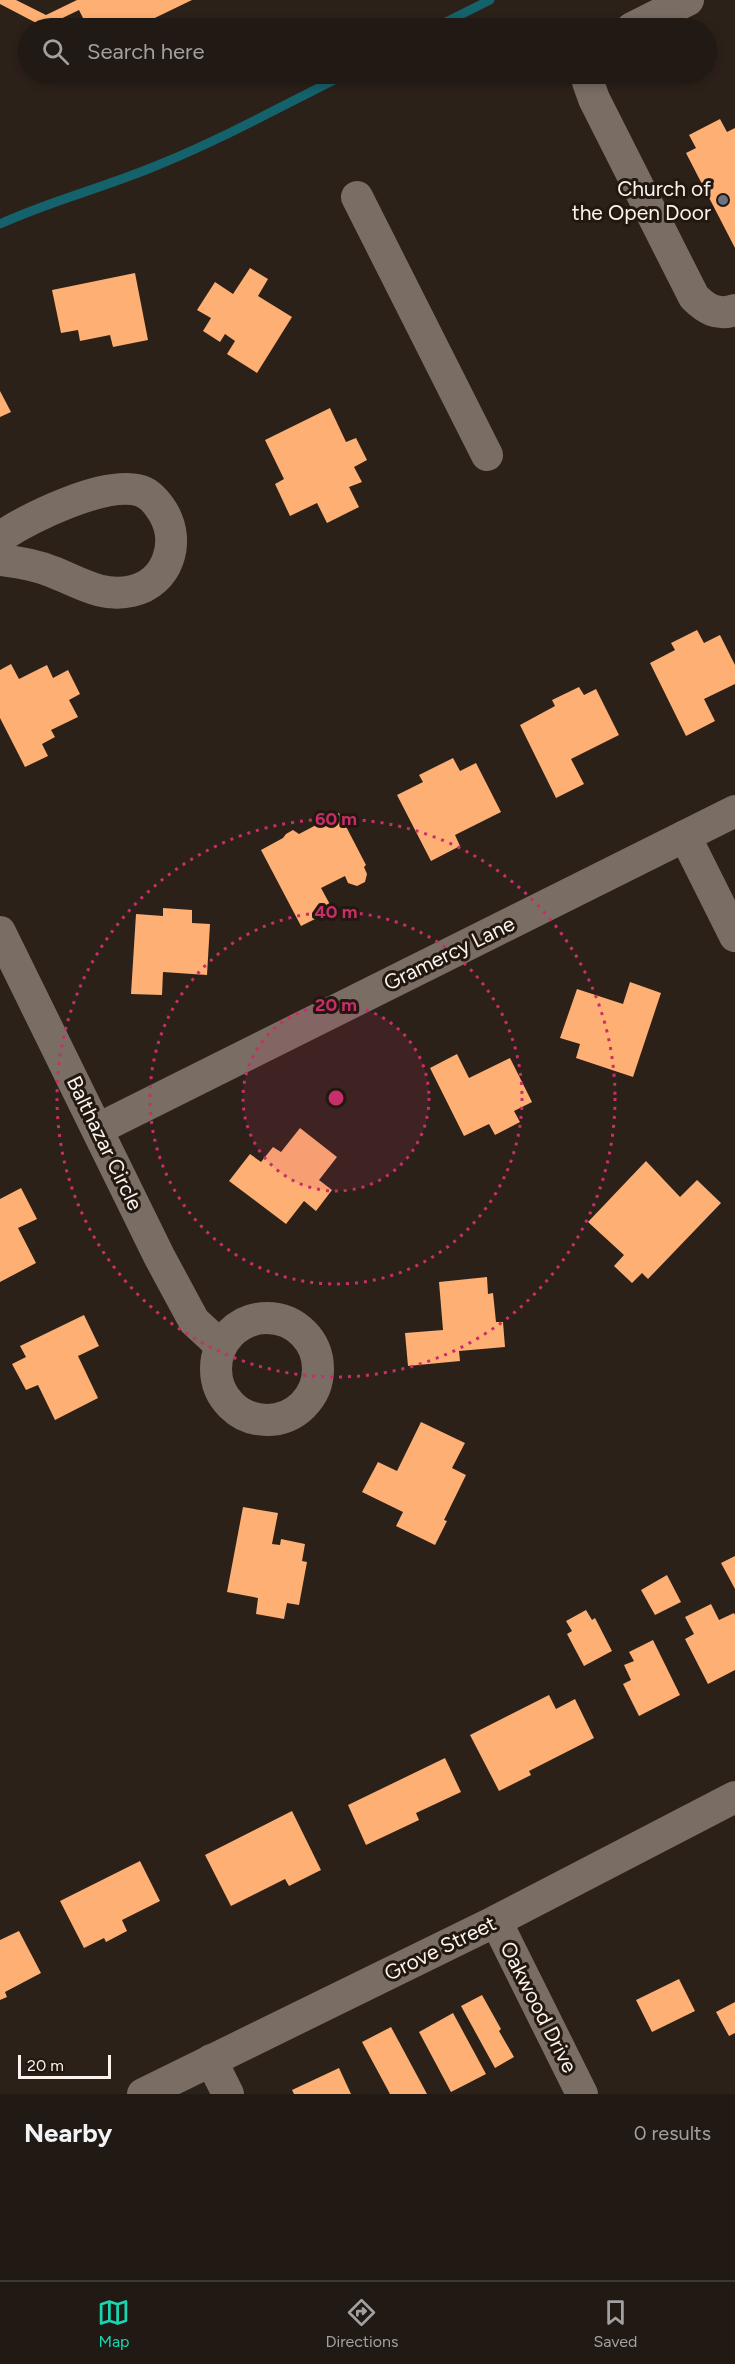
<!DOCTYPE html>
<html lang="en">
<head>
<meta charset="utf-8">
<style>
	:root { --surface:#211913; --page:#29221c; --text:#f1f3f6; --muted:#a2a0a0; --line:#3e3833; --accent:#19d5b2 }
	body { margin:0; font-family:Figtree,sans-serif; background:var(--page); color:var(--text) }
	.scale { position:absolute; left:18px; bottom:15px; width:93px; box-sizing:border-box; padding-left:6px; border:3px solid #fbf3ee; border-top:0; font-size:16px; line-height:21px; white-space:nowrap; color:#fbf3ee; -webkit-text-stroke:4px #221810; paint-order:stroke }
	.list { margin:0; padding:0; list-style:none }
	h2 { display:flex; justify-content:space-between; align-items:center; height:78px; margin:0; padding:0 24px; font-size:26px }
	h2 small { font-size:20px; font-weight:400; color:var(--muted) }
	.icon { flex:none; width:33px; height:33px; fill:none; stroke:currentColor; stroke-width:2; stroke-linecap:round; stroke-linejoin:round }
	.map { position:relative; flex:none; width:735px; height:2094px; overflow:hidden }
	.search { position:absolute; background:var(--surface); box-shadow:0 3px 9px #0003; left:18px; right:18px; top:18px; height:66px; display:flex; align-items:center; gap:15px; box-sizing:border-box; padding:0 21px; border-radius:33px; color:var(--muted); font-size:22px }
	.sheet { height:186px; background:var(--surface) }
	nav { display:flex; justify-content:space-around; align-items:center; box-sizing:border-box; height:84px; border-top:2px solid var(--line); background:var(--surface); font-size:16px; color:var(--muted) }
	nav a { display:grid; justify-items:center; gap:3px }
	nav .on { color:var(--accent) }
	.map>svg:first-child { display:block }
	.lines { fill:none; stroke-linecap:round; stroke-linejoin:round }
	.stream { stroke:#14626c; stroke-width:9 }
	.building { fill:#feaf73 }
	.minor { stroke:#7a6d63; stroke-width:32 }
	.ring { fill:none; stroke:#c82e6a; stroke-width:3; stroke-dasharray:3 6 }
	.worship-dot { fill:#6b7280; stroke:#221810; stroke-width:2 }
	.labels { text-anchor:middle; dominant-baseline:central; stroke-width:6; stroke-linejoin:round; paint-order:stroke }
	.poi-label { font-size:21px; fill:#fbf3ee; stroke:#221810; text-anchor:end }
	.street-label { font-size:21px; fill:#fbf3ee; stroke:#221810 }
	.centre { fill:#c82e6a; stroke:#221810; stroke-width:3 }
	.ring-label { font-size:18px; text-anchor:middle; font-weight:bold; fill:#c82e6a; stroke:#221810; stroke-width:6; stroke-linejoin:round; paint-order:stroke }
</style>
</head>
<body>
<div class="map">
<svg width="735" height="2094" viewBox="0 0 735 2094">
	<rect width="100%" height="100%" fill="#2c2119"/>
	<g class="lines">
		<g class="stream">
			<path d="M434,28L490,0"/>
			<path d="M0,224C50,201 106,187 158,165C222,139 284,105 346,74"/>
		</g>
	</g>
	<g class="building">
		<path d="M0,0H16L46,15L77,0H192L134,28H88L79,10L44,27L0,4Z"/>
		<path d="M720,119L727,132L735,128V248L686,153L696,148L689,135Z"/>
		<path d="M250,268L268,279L258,296L292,317L257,373L227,354L235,341L225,334L220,342L203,331L211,318L197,310L215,282L233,294Z"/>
		<path d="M135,273L148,340L113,347L110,335L80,341L78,330L61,333L52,290Z"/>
		<path d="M0,391L11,412L0,417Z"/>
		<path d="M330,408L346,442L356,438L367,460L354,467L362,482L349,487L359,507L327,523L317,503L290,516L275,484L284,479L265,440Z"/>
		<path d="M697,630L704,643L720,635L735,665V684L704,699L715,721L686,736L650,663L675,650L671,643Z"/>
		<path d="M11,664L19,679L47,665L53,678L68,670L80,694L69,700L78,717L51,730L55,737L42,744L48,756L25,767L0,718V670Z"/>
		<path d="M579,687L584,695L596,689L619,735L571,759L584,784L556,798L520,725L555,706L552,700Z"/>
		<path d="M453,758L460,771L476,763L501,812L455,835L460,846L431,861L397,795L423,782L419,775Z"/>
		<path d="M339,813L366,865L364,867L367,874L365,882L357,886L348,883L345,876L321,888L333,910L301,926L261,850L283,838L286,834L293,830L299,834Z"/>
		<path d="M163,908L192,910V923L210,924L207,975L163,972L162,995L131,994L136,914L163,916Z"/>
		<path d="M630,982L661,993L633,1077L576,1058L580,1044L560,1038L577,989L623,1004Z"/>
		<path d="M457,1054L469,1078L510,1058L532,1102L514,1111L520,1122L495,1135L489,1124L464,1136L430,1068Z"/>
		<path d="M300,1128L337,1157L319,1180L332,1190L316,1211L304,1201L286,1224L229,1181L250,1154L261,1162L273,1147L281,1152Z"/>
		<path d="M646,1161L680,1197L697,1180L721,1203L648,1279L642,1273L632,1283L614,1266L624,1255L588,1222Z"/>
		<path d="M21,1188L37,1219L18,1228L36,1263L0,1282V1199Z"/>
		<path d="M487,1277L488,1294L493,1293L496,1322H503L505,1347L459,1351L460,1361L408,1366L405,1333L443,1330L439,1282Z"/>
		<path d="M84,1315L99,1346L78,1356L98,1398L55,1420L38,1385L26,1390L12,1364L26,1357L20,1346Z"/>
		<path d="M421,1422L465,1443L452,1468L466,1475L444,1520L447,1521L435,1545L396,1526L403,1512L362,1492L378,1462L397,1471Z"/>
		<path d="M243,1507L278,1513L272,1544L280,1545L281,1539L305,1544L302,1561L307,1562L299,1605L287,1603L284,1619L256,1614L258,1598L227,1592Z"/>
		<path d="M735,1556V1589L721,1563Z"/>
		<path d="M667,1575L681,1602L655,1615L641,1590Z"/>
		<path d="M711,1604L719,1620L734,1613L735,1615V1670L708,1684L685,1639L694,1634L685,1617Z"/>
		<path d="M586,1610L592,1620L595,1618L612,1651L584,1666L567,1634L572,1631L566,1621Z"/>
		<path d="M653,1640L680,1695L639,1716L623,1684L631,1680L624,1665L634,1661L629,1652Z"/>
		<path d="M549,1695L556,1709L575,1699L594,1738L529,1771L531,1775L499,1791L470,1735Z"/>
		<path d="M445,1758L461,1792L416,1813L419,1820L366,1845L348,1805Z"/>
		<path d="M292,1811L321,1870L289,1886L285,1879L231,1906L205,1855Z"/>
		<path d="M140,1861L160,1901L122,1920L127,1931L106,1942L104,1938L84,1948L60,1901Z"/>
		<path d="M19,1931L41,1973L5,1992L7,1997L0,2000V1940Z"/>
		<path d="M679,1979L695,2011L652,2032L636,2000Z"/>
		<path d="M482,1995L501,2029L499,2031L514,2057L495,2068L461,2006Z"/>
		<path d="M735,2002V2033L729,2036L716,2012Z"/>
		<path d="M453,2013L486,2074L451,2092L419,2032Z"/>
		<path d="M391,2027L427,2094H390L362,2042Z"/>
		<path d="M339,2068L351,2094H294L292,2090Z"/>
	</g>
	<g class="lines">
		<g class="minor">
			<path d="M632,28L688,0"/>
			<path d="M589,74L588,82L594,99L694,297C706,309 717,316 735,310"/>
			<path d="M357,197L487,455"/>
			<path d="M0,537C31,517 105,480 141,491C150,494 158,504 163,512C181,542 168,583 132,591C102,598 79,582 53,572C36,565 18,562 0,560"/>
			<path d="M685,836L735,936"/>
			<path d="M0,932L159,1256L194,1321L221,1346"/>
			<path d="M98,1129L735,811"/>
			<circle cx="267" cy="1369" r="51"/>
			<path d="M496,1921L582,2094"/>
			<path d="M211,2060L228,2094"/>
			<path d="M143,2094L496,1921L735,1797"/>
		</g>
	</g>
	<circle cx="336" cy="1098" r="93" fill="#c82e6a" fill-opacity=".12"/>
	<g class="ring">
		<circle cx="336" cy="1098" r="93"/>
		<circle cx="336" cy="1098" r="186"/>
		<circle cx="336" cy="1098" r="279"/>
	</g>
	<circle class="worship-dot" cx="723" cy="200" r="6"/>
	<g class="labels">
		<g class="poi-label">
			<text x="711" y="188">Church of<tspan x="711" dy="24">the Open Door</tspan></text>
		</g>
		<g class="street-label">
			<text transform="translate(449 953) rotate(-26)">Gramercy Lane</text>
			<text transform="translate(105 1143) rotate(64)">Balthazar Circle</text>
			<text transform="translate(440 1948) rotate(-26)">Grove Street</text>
			<text transform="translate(539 2007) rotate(63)">Oakwood Drive</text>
		</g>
	</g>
	<circle cx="336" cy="1098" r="9" class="centre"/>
	<g class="ring-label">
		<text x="336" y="825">60 m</text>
		<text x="336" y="918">40 m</text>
		<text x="336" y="1011">20 m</text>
	</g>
</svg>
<div class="scale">20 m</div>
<div class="search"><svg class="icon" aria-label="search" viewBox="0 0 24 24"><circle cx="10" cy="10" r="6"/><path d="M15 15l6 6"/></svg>Search here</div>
</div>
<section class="sheet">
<h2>Nearby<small>0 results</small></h2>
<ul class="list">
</ul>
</section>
<nav>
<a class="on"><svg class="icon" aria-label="map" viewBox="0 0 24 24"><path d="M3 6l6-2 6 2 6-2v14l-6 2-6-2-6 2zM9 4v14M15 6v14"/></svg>Map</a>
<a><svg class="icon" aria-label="directions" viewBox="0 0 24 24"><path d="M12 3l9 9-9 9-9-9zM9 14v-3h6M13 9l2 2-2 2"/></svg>Directions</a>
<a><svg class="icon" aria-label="saved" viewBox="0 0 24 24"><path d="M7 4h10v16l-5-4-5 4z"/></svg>Saved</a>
</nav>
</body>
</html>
